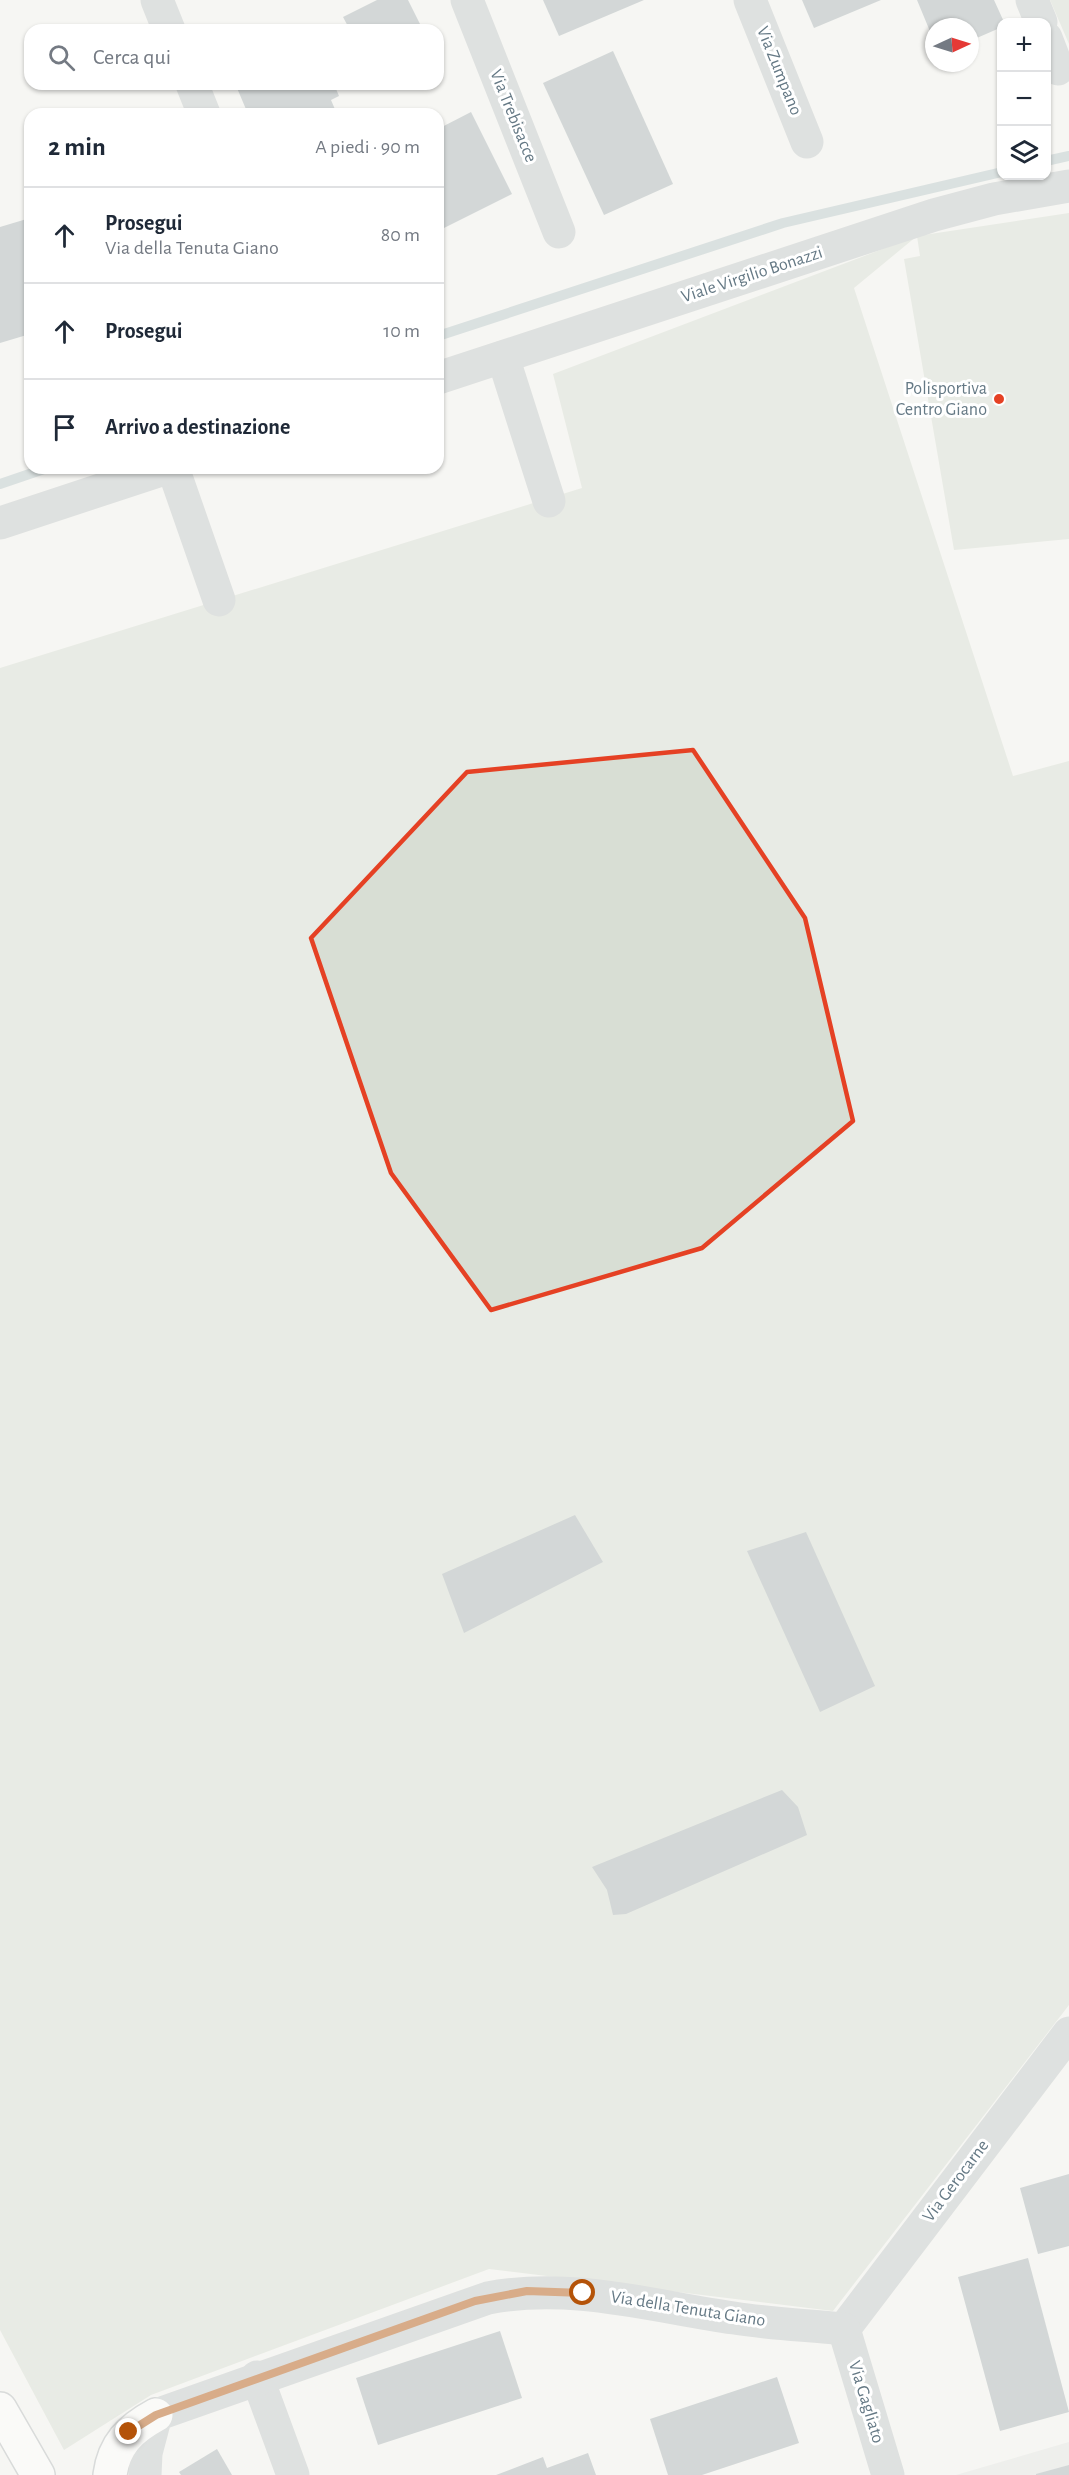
<!DOCTYPE html>
<html lang="it">
<head>
<meta charset="utf-8">
<style>
	:root { --surface:#fff; --page:#f6f6f7; --text:#1f2937; --muted:#747a83; --line:#e0e1e3 }
	body { margin:0; font-family:"Alegreya Sans",sans-serif; background:var(--page); color:var(--text) }
	.controls { position:absolute; right:18px; top:18px; display:grid; overflow:hidden; border-radius:12px; box-shadow:0 2px 4px #0004 }
	.controls button { width:54px; height:54px; display:grid; place-items:center; padding:0; border:0; border-bottom:2px solid var(--line); background:var(--surface); color:var(--text); font:30px sans-serif }
	.compass { position:absolute; left:925px; top:18px; width:54px; height:54px; border-radius:50%; background:var(--surface); box-shadow:0 2px 4px #0004; rotate:86deg }
	.stop { position:absolute; width:18px; height:18px; margin:-14px; border:4px solid #b45309; border-radius:50%; background:#fff }
	.stop.end { background:#b45309; border-color:#fff; box-shadow:0 2px 6px #0008 }
	.list { margin:0; padding:0; list-style:none }
	h2 { display:flex; justify-content:space-between; align-items:center; height:78px; margin:0; padding:0 24px; font-size:26px }
	h2 small { font-size:20px; font-weight:400; color:var(--muted) }
	.list li { display:grid; grid-template-columns:39px 1fr auto; gap:18px; align-items:center; box-sizing:border-box; height:96px; padding:0 24px; border-top:2px solid var(--line) }
	.list b { display:block; font-size:22px; white-space:nowrap }
	.list p { margin:0; font-size:20px; white-space:nowrap; color:var(--muted) }
	.list em { font-size:20px; font-style:normal; color:var(--muted) }
	.icon { flex:none; width:33px; height:33px; fill:none; stroke:currentColor; stroke-width:2; stroke-linecap:round; stroke-linejoin:round }
	.map { position:relative; flex:none; width:1069px; height:2475px; overflow:hidden }
	.search { position:absolute; background:var(--surface); box-shadow:0 2px 4px #0004; left:24px; top:24px; width:420px; height:66px; display:flex; align-items:center; gap:15px; box-sizing:border-box; padding:0 21px; border-radius:18px; color:var(--muted); font-size:22px }
	.panel { position:absolute; background:var(--surface); box-shadow:0 2px 4px #0004; left:24px; top:108px; width:420px; height:366px; border-radius:18px }
	.map>svg:first-child { display:block }
	.built { fill:#e4e6e4 }
	.green { fill:#d8ded4 }
	.lines { fill:none; stroke-linecap:round; stroke-linejoin:round }
	.stream { stroke:#b9c7ca; stroke-width:10 }
	.building { fill:#a8b2b6 }
	.major-casing { stroke:#b5babd; stroke-width:36 }
	.minor { stroke:#c2c7c9; stroke-width:33 }
	.major { stroke:#fff; stroke-width:33 }
	.route { stroke:#b45309; stroke-width:8 }
	.marked { fill:none; stroke:#e54124; stroke-width:4.5; stroke-linejoin:round }
	.poi-dot { fill:#e54124; stroke:#fff; stroke-width:2 }
	.labels { text-anchor:middle; dominant-baseline:central; stroke-width:6; stroke-linejoin:round; paint-order:stroke }
	.street-label { font-size:18px; fill:#657985; stroke:#fff }
	.poi-label { font-size:18px; fill:#657985; stroke:#fff; text-anchor:end }
</style>
</head>
<body>
<div class="map">
<svg width="1069" height="2475" viewBox="0 0 1069 2475">
	<rect width="100%" height="100%" fill="#f6f6f3"/>
	<path class="built" d="M1069,2442V2475H956Z"/>
	<g class="green">
		<path d="M1050,0H1069V44Z"/>
		<path d="M1069,213V539L954,550L904,259L920,256L917,236L854,288L1013,776L1069,761V2005L833,2311L489,2269L151,2395L64,2450L0,2330V668L582,488L553,374L917,236Z"/>
	</g>
	<g class="lines">
		<g class="stream">
			<path d="M1046,161L1069,156"/>
			<path d="M438,336L783,223L1002,172"/>
			<path d="M0,484L47,468"/>
		</g>
	</g>
	<g class="building">
		<path d="M377,0H408L423,30H350L343,17Z"/>
		<path d="M543,0H644L559,36Z"/>
		<path d="M802,0H881L814,28Z"/>
		<path d="M917,0H994L1004,22H1002V27L970,41V27H934V41Z"/>
		<path d="M613,51L673,184L604,215L543,83Z"/>
		<path d="M247,84H334L339,96L331,100L337,114H248L237,88Z"/>
		<path d="M471,112L512,194L438,231V129Z"/>
		<path d="M30,218V334L0,343V227Z"/>
		<path d="M575,1515L603,1562L464,1633L442,1574Z"/>
		<path d="M806,1532L875,1686L820,1712L747,1551Z"/>
		<path d="M782,1790L798,1807L807,1835L626,1914L613,1915L607,1890L592,1867Z"/>
		<path d="M1069,2174V2246L1038,2254L1020,2188Z"/>
		<path d="M1028,2258L1069,2412L1000,2431L958,2277Z"/>
		<path d="M500,2331L522,2398L378,2445L356,2378Z"/>
		<path d="M777,2377L799,2443L702,2475H668L650,2419Z"/>
		<path d="M217,2449L232,2475H181L179,2472Z"/>
		<path d="M588,2453L596,2475H496L543,2457L547,2468Z"/>
		<path d="M1069,2465V2475H1036V2474Z"/>
	</g>
	<g class="lines">
		<g class="major-casing">
			<g id="major">
				<path d="M0,2409L38,2475"/>
				<path d="M110,2475C114,2445 130,2429 156,2415"/>
			</g>
		</g>
		<g class="minor">
			<path d="M157,0L169,30"/>
			<path d="M467,0L559,232"/>
			<path d="M750,0L807,142"/>
			<path d="M1032,0L1041,22"/>
			<path d="M1046,38L1058,69"/>
			<path d="M192,84L204,114"/>
			<path d="M503,357L549,501"/>
			<path d="M438,378L934,215L994,199L1069,186"/>
			<path d="M173,468L219,600"/>
			<path d="M0,523L167,468"/>
			<path d="M844,2329L1069,2033"/>
			<path d="M844,2329L888,2475"/>
			<path d="M257,2377L293,2475"/>
			<path d="M145,2475L146,2453L156,2415L488,2298C571,2282 651,2306 734,2318C770,2324 807,2325 844,2329"/>
		</g>
		<use href="#major" class="major"/>
	</g>
	<g class="lines">
		<path class="route" d="M129,2432L156,2415L475,2301L527,2291L583,2293"/>
	</g>
	<path d="M0 0H1069V2475H0ZM693,750L805,918L853,1121L702,1248L491,1310L391,1173L311,938L467,772Z" fill="#f6f6f3" fill-opacity=".55" fill-rule="evenodd"/>
	<path class="marked" d="M693,750L805,918L853,1121L702,1248L491,1310L391,1173L311,938L467,772Z"/>
	<circle class="poi-dot" cx="999" cy="399" r="6"/>
	<g class="labels">
		<g class="street-label">
			<text transform="translate(779 71) rotate(68)">Via Zumpano</text>
			<text transform="translate(513 116) rotate(68)">Via Trebisacce</text>
			<text transform="translate(752 275) rotate(-18)">Viale Virgilio Bonazzi</text>
			<text transform="translate(956 2181) rotate(-53)">Via Gerocarne</text>
			<text transform="translate(688 2309) rotate(9)">Via della Tenuta Giano</text>
			<text transform="translate(866 2402) rotate(73)">Via Gagliato</text>
		</g>
		<g class="poi-label">
			<text x="987" y="389">Polisportiva<tspan x="987" dy="21">Centro Giano</tspan></text>
		</g>
	</g>
</svg>
<div class="controls">
<button>+</button>
<button>−</button>
<button><svg class="icon" aria-label="layers" viewBox="0 0 24 24"><path d="M12 4l9 5-9 5-9-5zM3 14l9 5 9-5"/></svg></button>
</div>
<svg class="compass" viewBox="-18 -18 36 36"><path d="M0-13l5 13h-10z" fill="#e53935"/><path d="M0 13l5-13h-10z" fill="#747a83"/></svg>
<div class="stop" style="left:583px;top:2293px"></div>
<div class="stop end" style="left:129px;top:2432px"></div>
<div class="search"><svg class="icon" aria-label="search" viewBox="0 0 24 24"><circle cx="10" cy="10" r="6"/><path d="M15 15l6 6"/></svg>Cerca qui</div>
<section class="panel">
<h2>2 min<small>A piedi · 90 m</small></h2>
<ul class="list">
<li><svg class="icon" aria-label="ahead" viewBox="0 0 24 24"><path d="M12 20V5M6 11l6-6 6 6"/></svg><div><b>Prosegui</b><p>Via della Tenuta Giano</p></div><em>80 m</em></li>
<li><svg class="icon" aria-label="ahead" viewBox="0 0 24 24"><path d="M12 20V5M6 11l6-6 6 6"/></svg><div><b>Prosegui</b></div><em>10 m</em></li>
<li><svg class="icon" aria-label="arrive" viewBox="0 0 24 24"><path d="M6 21V4h12l-3 4 3 4H6"/></svg><div><b>Arrivo a destinazione</b></div></li>
</ul>
</section>
</div>
</body>
</html>
